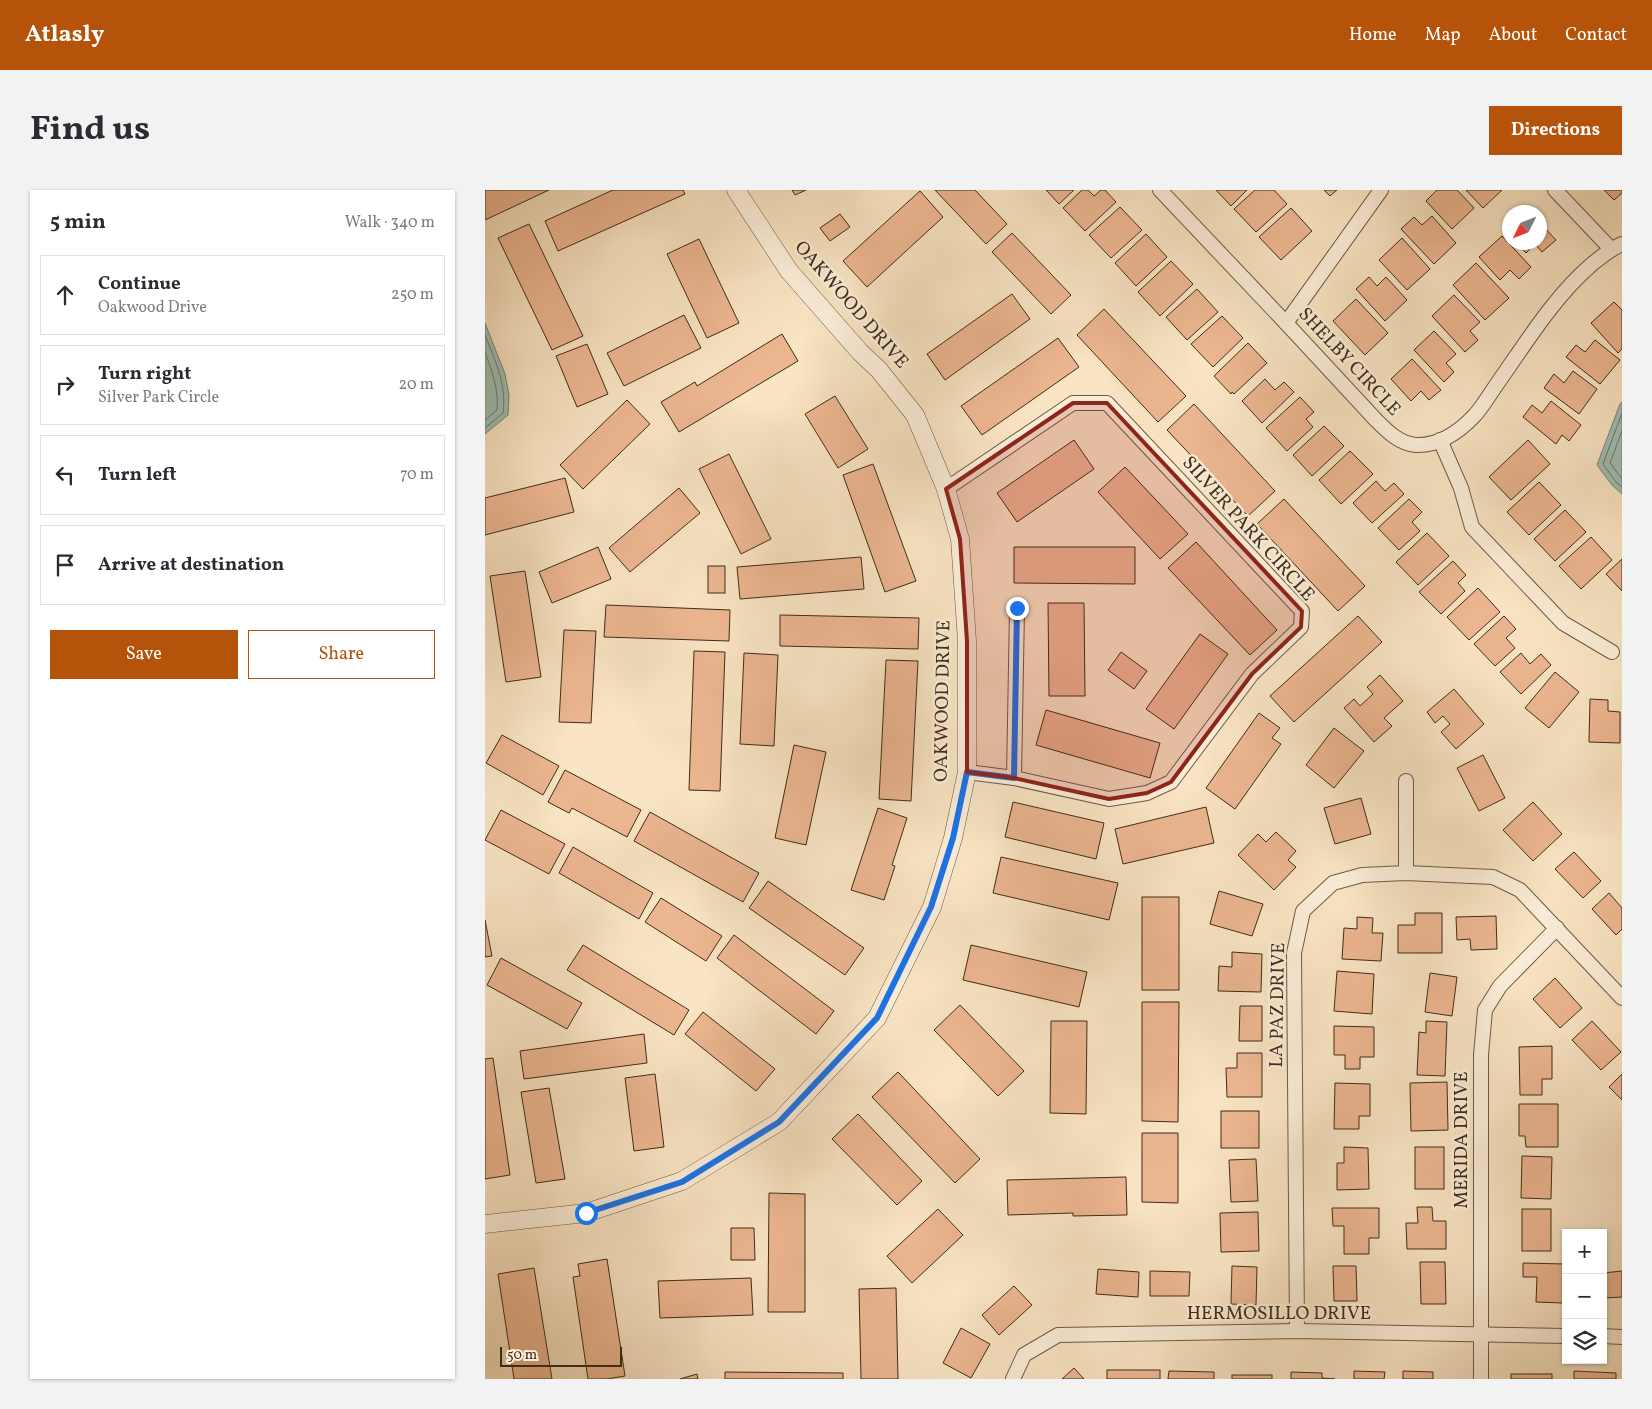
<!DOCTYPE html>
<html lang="en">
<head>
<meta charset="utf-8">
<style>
	:root { --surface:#fff; --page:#f2f2f3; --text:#2b2b33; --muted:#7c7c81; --line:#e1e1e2; --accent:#b45309 }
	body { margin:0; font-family:Vollkorn,serif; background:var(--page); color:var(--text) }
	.controls { position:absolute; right:15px; bottom:15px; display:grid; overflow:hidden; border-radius:0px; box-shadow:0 1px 4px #0004 }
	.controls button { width:45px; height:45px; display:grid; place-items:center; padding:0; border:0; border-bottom:1px solid var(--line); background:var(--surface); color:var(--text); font:25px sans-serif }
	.compass { position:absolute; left:1017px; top:15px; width:45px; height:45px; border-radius:50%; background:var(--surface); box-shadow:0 1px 4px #0004; rotate:227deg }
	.scale { position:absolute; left:15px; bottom:12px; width:122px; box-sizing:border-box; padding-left:5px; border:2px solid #3f2c19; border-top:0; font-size:14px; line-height:18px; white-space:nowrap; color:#3f2c19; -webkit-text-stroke:4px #fbedd8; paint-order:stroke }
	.stop { position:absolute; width:15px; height:15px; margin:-11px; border:4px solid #1a73e8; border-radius:50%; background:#fff }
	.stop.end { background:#1a73e8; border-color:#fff; box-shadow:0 1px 5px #0008 }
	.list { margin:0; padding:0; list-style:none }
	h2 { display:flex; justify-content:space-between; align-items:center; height:65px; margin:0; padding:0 20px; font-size:21px }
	h2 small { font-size:16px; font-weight:400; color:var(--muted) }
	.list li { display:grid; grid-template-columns:32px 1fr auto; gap:15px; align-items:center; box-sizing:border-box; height:80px; margin:0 10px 10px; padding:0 10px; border:1px solid var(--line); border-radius:0px }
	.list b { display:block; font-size:19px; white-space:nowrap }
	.list p { margin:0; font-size:16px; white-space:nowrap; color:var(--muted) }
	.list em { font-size:16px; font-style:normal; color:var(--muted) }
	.actions { display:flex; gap:10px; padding:15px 20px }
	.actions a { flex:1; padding:11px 0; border:1px solid var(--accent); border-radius:0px; text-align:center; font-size:18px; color:var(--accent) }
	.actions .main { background:var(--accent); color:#fff }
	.icon { flex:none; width:28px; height:28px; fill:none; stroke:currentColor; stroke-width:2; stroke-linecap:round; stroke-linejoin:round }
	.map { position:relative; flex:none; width:1137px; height:1189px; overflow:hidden; border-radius:0px }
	header { display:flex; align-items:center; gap:30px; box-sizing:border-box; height:70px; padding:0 25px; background:var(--accent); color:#fff }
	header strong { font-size:24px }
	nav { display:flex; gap:28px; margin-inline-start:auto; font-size:18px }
	.intro { display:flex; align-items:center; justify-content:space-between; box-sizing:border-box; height:120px; padding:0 30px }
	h1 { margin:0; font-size:35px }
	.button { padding:12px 22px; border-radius:0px; background:var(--accent); color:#fff; font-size:18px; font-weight:700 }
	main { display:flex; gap:30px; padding:0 30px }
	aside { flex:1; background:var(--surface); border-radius:0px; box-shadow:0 1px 4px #0004 }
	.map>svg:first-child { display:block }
	.water { fill:#9ebfb3; stroke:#788475 }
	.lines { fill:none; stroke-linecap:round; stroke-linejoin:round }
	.shore { stroke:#6e7666; stroke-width:1 }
	.building { fill:#ecb691; stroke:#3f2c19 }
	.minor-casing { stroke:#6e5a44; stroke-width:16 }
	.tertiary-casing { stroke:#6e5a44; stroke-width:19 }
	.minor { stroke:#fbedd8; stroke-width:14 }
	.tertiary { stroke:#fbedd8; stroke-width:18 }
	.route { stroke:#1a73e8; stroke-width:6 }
	.marked { fill:#8f2418; fill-opacity:0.2; stroke:#8f2418; stroke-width:4; stroke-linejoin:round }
	.labels { text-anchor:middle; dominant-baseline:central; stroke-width:5; stroke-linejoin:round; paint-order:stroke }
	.street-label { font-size:19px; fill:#3f2c19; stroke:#fbedd8 }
</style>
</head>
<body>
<header>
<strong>Atlasly</strong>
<nav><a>Home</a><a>Map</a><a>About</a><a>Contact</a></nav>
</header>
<div class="intro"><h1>Find us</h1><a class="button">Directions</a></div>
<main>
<aside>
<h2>5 min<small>Walk · 340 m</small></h2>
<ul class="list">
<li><svg class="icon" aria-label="ahead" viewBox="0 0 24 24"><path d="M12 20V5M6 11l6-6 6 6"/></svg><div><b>Continue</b><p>Oakwood Drive</p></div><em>250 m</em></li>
<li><svg class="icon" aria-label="right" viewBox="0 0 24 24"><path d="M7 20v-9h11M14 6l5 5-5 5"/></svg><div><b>Turn right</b><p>Silver Park Circle</p></div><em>20 m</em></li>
<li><svg class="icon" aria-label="left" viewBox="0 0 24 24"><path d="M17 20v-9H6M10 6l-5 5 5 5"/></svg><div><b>Turn left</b></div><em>70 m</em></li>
<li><svg class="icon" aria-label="arrive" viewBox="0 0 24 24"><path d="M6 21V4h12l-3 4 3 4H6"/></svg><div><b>Arrive at destination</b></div></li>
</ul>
<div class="actions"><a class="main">Save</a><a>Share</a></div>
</aside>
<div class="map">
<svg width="1137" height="1189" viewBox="0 0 1137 1189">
	<rect width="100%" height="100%" fill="#f9e4c3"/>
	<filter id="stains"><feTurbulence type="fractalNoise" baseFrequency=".004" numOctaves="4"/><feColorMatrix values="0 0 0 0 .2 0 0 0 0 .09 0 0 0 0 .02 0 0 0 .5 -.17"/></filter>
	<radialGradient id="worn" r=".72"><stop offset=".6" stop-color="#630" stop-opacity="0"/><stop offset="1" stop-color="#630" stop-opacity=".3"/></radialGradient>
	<g class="water">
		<path d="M0,133L20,184L24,205L23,225L0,244Z"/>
		<path d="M1137,212V304L1127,295L1112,275L1135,214Z"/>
	</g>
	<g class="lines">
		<g class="shore">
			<path d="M0,145C10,170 22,195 18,223L0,238"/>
			<path d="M0,162C7,182 14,199 12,220L0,230"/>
			<path d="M1137,223L1118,274L1131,292L1137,297"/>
			<path d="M1137,241L1125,273L1137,289"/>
		</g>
	</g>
	<g class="building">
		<path d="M0,0H64L0,30Z"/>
		<path d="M128,0H198L200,4L73,61L60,31Z"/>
		<path d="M307,0H321L310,5Z"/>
		<path d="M450,0H490L522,34L501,54Z"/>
		<path d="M561,0H589L574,14Z"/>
		<path d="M597,0H603L609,6L616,0H620L631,12L600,41L578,18Z"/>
		<path d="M731,0H762L746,16Z"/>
		<path d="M770,0H789L802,14L771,42L749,19Z"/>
		<path d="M839,0H852L845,6Z"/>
		<path d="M952,0H972L989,18L967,39L941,11Z"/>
		<path d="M981,0H1017L998,18Z"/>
		<path d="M1119,0H1137V3L1129,10Z"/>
		<path d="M435,1L458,27L382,97L358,71Z"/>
		<path d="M635,17L657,40L626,68L604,45Z"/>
		<path d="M806,18L827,41L796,70L774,47Z"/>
		<path d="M355,24L365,37L345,51L335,38Z"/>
		<path d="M947,26L971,53L949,74L916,39L929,27L937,35Z"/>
		<path d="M1054,32L1071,50L1057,62L1050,54L1041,63L1031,52H1054Z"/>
		<path d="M44,34L98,146L67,160L13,48Z"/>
		<path d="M527,43L586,105L566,124L507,62Z"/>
		<path d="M661,44L682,67L651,96L630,73Z"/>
		<path d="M1017,46L1046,77L1034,89L1025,80L1015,90L994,67Z"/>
		<path d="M917,48L945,79L922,100L894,70Z"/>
		<path d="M214,49L254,133L222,148L182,64Z"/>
		<path d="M686,71L708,94L675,126L653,102Z"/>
		<path d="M991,73L1024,108L1000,130L968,95Z"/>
		<path d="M884,87L892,96L901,87L922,110L900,131L871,99Z"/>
		<path d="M712,99L733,122L702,150L681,127Z"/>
		<path d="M527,104L545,129L460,190L442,164Z"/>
		<path d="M969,105L995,132L985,141L993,150L980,162L947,126Z"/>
		<path d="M871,109L903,143L880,165L848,131Z"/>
		<path d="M1129,112L1137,120V159L1133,163L1106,133Z"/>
		<path d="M619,119L701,206L673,232L592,145Z"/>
		<path d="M199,125L216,158L139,196L122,163Z"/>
		<path d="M737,126L758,148L728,177L706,154Z"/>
		<path d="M949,141L971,164L961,173L969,182L959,192L929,160Z"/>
		<path d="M297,144L313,171L194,242L176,212L210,192L212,196Z"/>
		<path d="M573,148L594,177L497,245L476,216Z"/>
		<path d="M1110,150L1135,170L1115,194L1081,167L1091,155L1100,162Z"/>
		<path d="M763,153L782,173L749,204L747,202L746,204L729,186Z"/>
		<path d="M102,154L123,204L92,217L71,166Z"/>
		<path d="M927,169L956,200L944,210L936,201L926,211L906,189Z"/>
		<path d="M1088,181L1112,199L1094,224L1059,198L1069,184L1079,193Z"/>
		<path d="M780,189L790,200L799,192L809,202L777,233L757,211Z"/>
		<path d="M350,206L383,259L353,278L320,224Z"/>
		<path d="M815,207L829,222L821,229L828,237L802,261L781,238Z"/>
		<path d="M142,210L165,234L98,299L75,275Z"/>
		<path d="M1066,211L1096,235L1084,251L1077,245L1071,254L1038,227L1047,215L1057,223Z"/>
		<path d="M709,214L790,301L763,326L682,240Z"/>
		<path d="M839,236L859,256L827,286L808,265Z"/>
		<path d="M589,250L609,279L532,332L512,303Z"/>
		<path d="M1043,250L1065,274L1026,310L1004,287Z"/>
		<path d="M865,261L888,284L856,314L834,290Z"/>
		<path d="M244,264L286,349L256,364L214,279Z"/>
		<path d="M388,274L431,391L400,402L358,285Z"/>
		<path d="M640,277L703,344L675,369L613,302Z"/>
		<path d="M80,288L89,322L0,345V308Z"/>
		<path d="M891,291L900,301L909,293L919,304L887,333L868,313Z"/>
		<path d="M1054,292L1076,315L1044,345L1022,322Z"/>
		<path d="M194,298L215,323L145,382L124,358Z"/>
		<path d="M799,309L880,396L853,421L772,334Z"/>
		<path d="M924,309L937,322L927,332L935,341L914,360L893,338Z"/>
		<path d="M1080,320L1101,342L1070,371L1049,349Z"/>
		<path d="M942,343L964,366L933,395L911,372Z"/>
		<path d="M1106,347L1127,370L1096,399L1074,376Z"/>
		<path d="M711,352L792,440L765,465L683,378Z"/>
		<path d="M113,357L126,389L67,413L54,382Z"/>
		<path d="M529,357H650V394L529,393Z"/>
		<path d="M376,367L379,399L255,409L252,377Z"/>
		<path d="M1137,369V401L1121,384Z"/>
		<path d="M968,371L981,385L973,393L980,401L956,424L934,402Z"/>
		<rect x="223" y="376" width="17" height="27"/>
		<path d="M40,381L56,487L21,492L5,386Z"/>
		<path d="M993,398L1015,422L984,450L962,427Z"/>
		<path d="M563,413H599L600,506H564Z"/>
		<path d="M121,415L245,420L244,451L119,447Z"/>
		<path d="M295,425L434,428L433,459L295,456Z"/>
		<path d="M873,426L897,452L809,532L785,506Z"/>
		<path d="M1019,426L1031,439L1021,448L1030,458L1010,476L989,454Z"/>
		<path d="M79,440L111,441L106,533L74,532Z"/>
		<path d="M715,444L743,464L689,539L661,519Z"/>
		<path d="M209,461L240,462L235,601L204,600Z"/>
		<path d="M636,462L662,481L649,499L623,480Z"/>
		<path d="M259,463L293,465L289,556L255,554Z"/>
		<path d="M1036,463L1045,474L1056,464L1066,475L1036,504L1015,482Z"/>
		<path d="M401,470L433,471L426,611L394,609Z"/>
		<path d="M1070,482L1094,502L1064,538L1040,518Z"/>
		<path d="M895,485L918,511L899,528L907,536L889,552L859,518L869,509L875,516L888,504L882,497Z"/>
		<path d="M969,499L999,534L971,559L956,542L965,534L958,526L950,533L942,522Z"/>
		<path d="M1105,509L1123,510V521L1135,522V553L1104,552Z"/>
		<path d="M561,520L675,553L665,588L551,555Z"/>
		<path d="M774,523L795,538L787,548L796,554L750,619L721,598Z"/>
		<path d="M849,538L879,561L849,598L821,575Z"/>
		<path d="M17,545L74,576L58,605L1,573Z"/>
		<path d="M309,555L341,562L321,655L290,648Z"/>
		<path d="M998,565L1020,608L994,621L972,578Z"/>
		<path d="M80,580L156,620L142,647L87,618L84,623L63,612Z"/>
		<path d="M876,608L886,644L850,654L839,618Z"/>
		<path d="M528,612L619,633L611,669L520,647Z"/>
		<path d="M1048,612L1077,644L1048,671L1018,640Z"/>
		<path d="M721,617L729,653L638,674L630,639Z"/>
		<path d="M393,618L422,628L407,675L410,676L399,710L366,700Z"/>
		<path d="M16,620L80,654L64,684L0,650Z"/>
		<path d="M165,622L274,683L258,712L149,651Z"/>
		<path d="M791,642L811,661L803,670L811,677L789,700L753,665L773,644L781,652Z"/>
		<path d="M88,657L168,703L154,729L74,683Z"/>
		<path d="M1089,662L1116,691L1098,708L1070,679Z"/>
		<path d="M516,667L633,693L624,730L508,703Z"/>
		<path d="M283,691L379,758L360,785L264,718Z"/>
		<path d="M734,701L778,714L767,746L725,734Z"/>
		<path d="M1124,703L1137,718V739L1131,745L1107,719Z"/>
		<rect x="657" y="707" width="37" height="93"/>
		<path d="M176,708L237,746L221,771L160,732Z"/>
		<path d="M930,723H957V763H913V735H930Z"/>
		<path d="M1011,726L1012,759L986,760L985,749L972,750L971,727Z"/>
		<path d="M872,727L888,728L887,743H898L896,771L857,769L859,738L872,739Z"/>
		<path d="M0,730L7,766L0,767Z"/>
		<path d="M249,745L349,821L331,844L232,768Z"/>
		<path d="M98,755L204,820L189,845L82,780Z"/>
		<path d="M486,755L602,782L594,817L478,790Z"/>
		<path d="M747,762L777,764L776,802L733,801L734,776L747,777Z"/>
		<path d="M16,768L97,813L82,839L2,795Z"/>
		<path d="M852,781L889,784L887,824L849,821Z"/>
		<path d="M945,783L972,787L967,826L940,822Z"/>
		<path d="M1070,788L1097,818L1075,838L1048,809Z"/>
		<path d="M657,812H694L693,932L657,931Z"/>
		<path d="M475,815L539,881L513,906L449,840Z"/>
		<path d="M755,816H777V851H754Z"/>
		<path d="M218,822L290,879L271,901L200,844Z"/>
		<path d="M566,831H602L601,924L565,923Z"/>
		<path d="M941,831L962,832L960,886L932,885L934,842L941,843Z"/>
		<path d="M1107,831L1136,862L1116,880L1087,850Z"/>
		<path d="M849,836L889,837V867H875V879H860V865H849Z"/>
		<path d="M159,844L162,873L39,889L35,861Z"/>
		<path d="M1067,856V889H1057V905H1035L1034,857Z"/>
		<path d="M752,863H777V907H742L741,878H752Z"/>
		<path d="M8,868L25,985L0,989V869Z"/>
		<path d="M413,882L495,969L470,993L387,907Z"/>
		<path d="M170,884L179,957L149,961L140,888Z"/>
		<path d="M1137,884V910L1124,897Z"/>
		<path d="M962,892L963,940L926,941L925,893Z"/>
		<path d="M850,893L885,894V926H874V939H849Z"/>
		<path d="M64,898L80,989L51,993L36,902Z"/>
		<path d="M1034,914H1073V957H1041L1040,946H1034Z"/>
		<rect x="736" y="921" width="38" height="37"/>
		<path d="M373,924L437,991L412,1015L347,949Z"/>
		<path d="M657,943H693V1013L657,1012Z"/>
		<path d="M859,957L883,958L884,999L852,1000V973H859Z"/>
		<rect x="930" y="957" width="29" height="42"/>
		<path d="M1037,966L1067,967L1066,1009L1036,1008Z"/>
		<path d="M771,969L773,1011L746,1012L744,970Z"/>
		<path d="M641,987L642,1025L588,1026V1023L523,1025L522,990Z"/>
		<path d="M284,1003L320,1004V1122H283Z"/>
		<path d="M932,1017H947L948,1031H961V1059H922L921,1033H933Z"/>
		<path d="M847,1018H894V1048H884V1064H859V1036H848Z"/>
		<path d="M453,1019L478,1045L427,1093L402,1066Z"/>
		<rect x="1037" y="1019" width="29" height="42"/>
		<path d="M773,1022L774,1061L736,1062L735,1023Z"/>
		<path d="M246,1038H269L270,1070H246Z"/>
		<path d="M122,1069L140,1186L122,1189H103L88,1087L95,1086L93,1074Z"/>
		<path d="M935,1072H960L961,1114H936Z"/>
		<path d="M1038,1073L1080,1074L1078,1113L1051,1112L1052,1087H1038Z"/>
		<path d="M747,1076L772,1077L771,1115L746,1114Z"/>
		<path d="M848,1076H871L872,1111H849Z"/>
		<path d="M49,1078L67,1189H29L13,1084Z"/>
		<path d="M613,1079L654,1082L653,1107L611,1104Z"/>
		<path d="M665,1081L705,1082L704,1106H665Z"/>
		<path d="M1137,1081V1107L1118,1108V1083Z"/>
		<path d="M266,1088L268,1125L175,1128L173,1091Z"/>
		<path d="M529,1096L547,1115L514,1145L497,1125Z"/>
		<path d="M411,1098L413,1189H376L374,1099Z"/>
		<path d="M476,1138L505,1154L486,1188L458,1173Z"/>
		<path d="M589,1178L599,1189H577Z"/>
		<rect x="622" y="1180" width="53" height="9"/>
		<path d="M684,1181L729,1182V1189H683Z"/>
		<path d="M869,1181L900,1182L899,1189H869Z"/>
		<path d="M918,1181L948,1182V1189H918Z"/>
		<path d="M1089,1181L1131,1183V1189H1089Z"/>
		<path d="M240,1182L358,1183V1189H240Z"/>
		<path d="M806,1182L837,1183V1188L850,1189H806Z"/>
		<path d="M212,1184L213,1189H195Z"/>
		<rect x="1026" y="1184" width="41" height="5"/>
		<rect x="747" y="1185" width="40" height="4"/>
	</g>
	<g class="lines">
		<g class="minor-casing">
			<g id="minor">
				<path d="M675,0L801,133L890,229C901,240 914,254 931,255C954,256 975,241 990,225C998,216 1005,204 1012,194C1041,153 1068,108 1106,75C1116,67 1125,59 1137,54"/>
				<path d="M1070,0L1126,59"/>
				<path d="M801,133L896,0"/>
				<path d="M955,250L976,298L987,337L1078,433L1127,462"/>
				<path d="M461,299L588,213H622L817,421L816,437L767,484L686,592L662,603L624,609L529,588L482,582"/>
				<path d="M529,588L532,419"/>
				<path d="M921,683V591"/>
				<path d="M812,1141L809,763L818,721L848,693L877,685L921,683L1008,687L1035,700L1137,808"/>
				<path d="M1118,1146L1137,1147"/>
				<path d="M528,1189L539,1165L573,1145L812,1141L1081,1146"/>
				<path d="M996,1189V865L1000,820L1015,796L1072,738"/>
			</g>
		</g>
		<g class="tertiary-casing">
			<path id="tertiary" d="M0,1034L101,1023L197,991L294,932L392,828L447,717L468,648L482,582V451L475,349L461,299L430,225L394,180L375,162L304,81L251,0"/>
		</g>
		<use href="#minor" class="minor"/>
		<use href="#tertiary" class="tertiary"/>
	</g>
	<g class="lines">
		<path class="route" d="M101,1023L197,992L294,932L392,828L446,717L468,648L482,582L529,588L532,418"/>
	</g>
	<path class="marked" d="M588,213H622L817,421L816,437L767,484L686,592L662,603L624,609L529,588L482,582V451L475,349L461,299Z"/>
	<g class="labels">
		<g class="street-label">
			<text transform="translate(366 115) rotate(49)">OAKWOOD DRIVE</text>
			<text transform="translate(864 172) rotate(47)">SHELBY CIRCLE</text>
			<text transform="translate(763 339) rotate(48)">SILVER PARK CIRCLE</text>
			<text transform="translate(458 511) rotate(-89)">OAKWOOD DRIVE</text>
			<text transform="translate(793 815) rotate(-89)">LA PAZ DRIVE</text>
			<text transform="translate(977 950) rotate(-90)">MERIDA DRIVE</text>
			<text x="794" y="1124">HERMOSILLO DRIVE</text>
		</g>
	</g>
	<rect width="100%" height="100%" filter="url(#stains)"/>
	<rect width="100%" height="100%" fill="url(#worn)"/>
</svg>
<div class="controls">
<button>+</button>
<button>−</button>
<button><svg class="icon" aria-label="layers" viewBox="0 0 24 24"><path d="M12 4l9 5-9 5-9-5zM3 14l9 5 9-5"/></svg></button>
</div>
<svg class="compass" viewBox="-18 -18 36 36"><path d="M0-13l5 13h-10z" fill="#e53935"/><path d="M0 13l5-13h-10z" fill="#7c7c81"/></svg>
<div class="scale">50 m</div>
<div class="stop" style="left:101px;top:1023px"></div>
<div class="stop end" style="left:532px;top:418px"></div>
</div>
</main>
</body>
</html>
